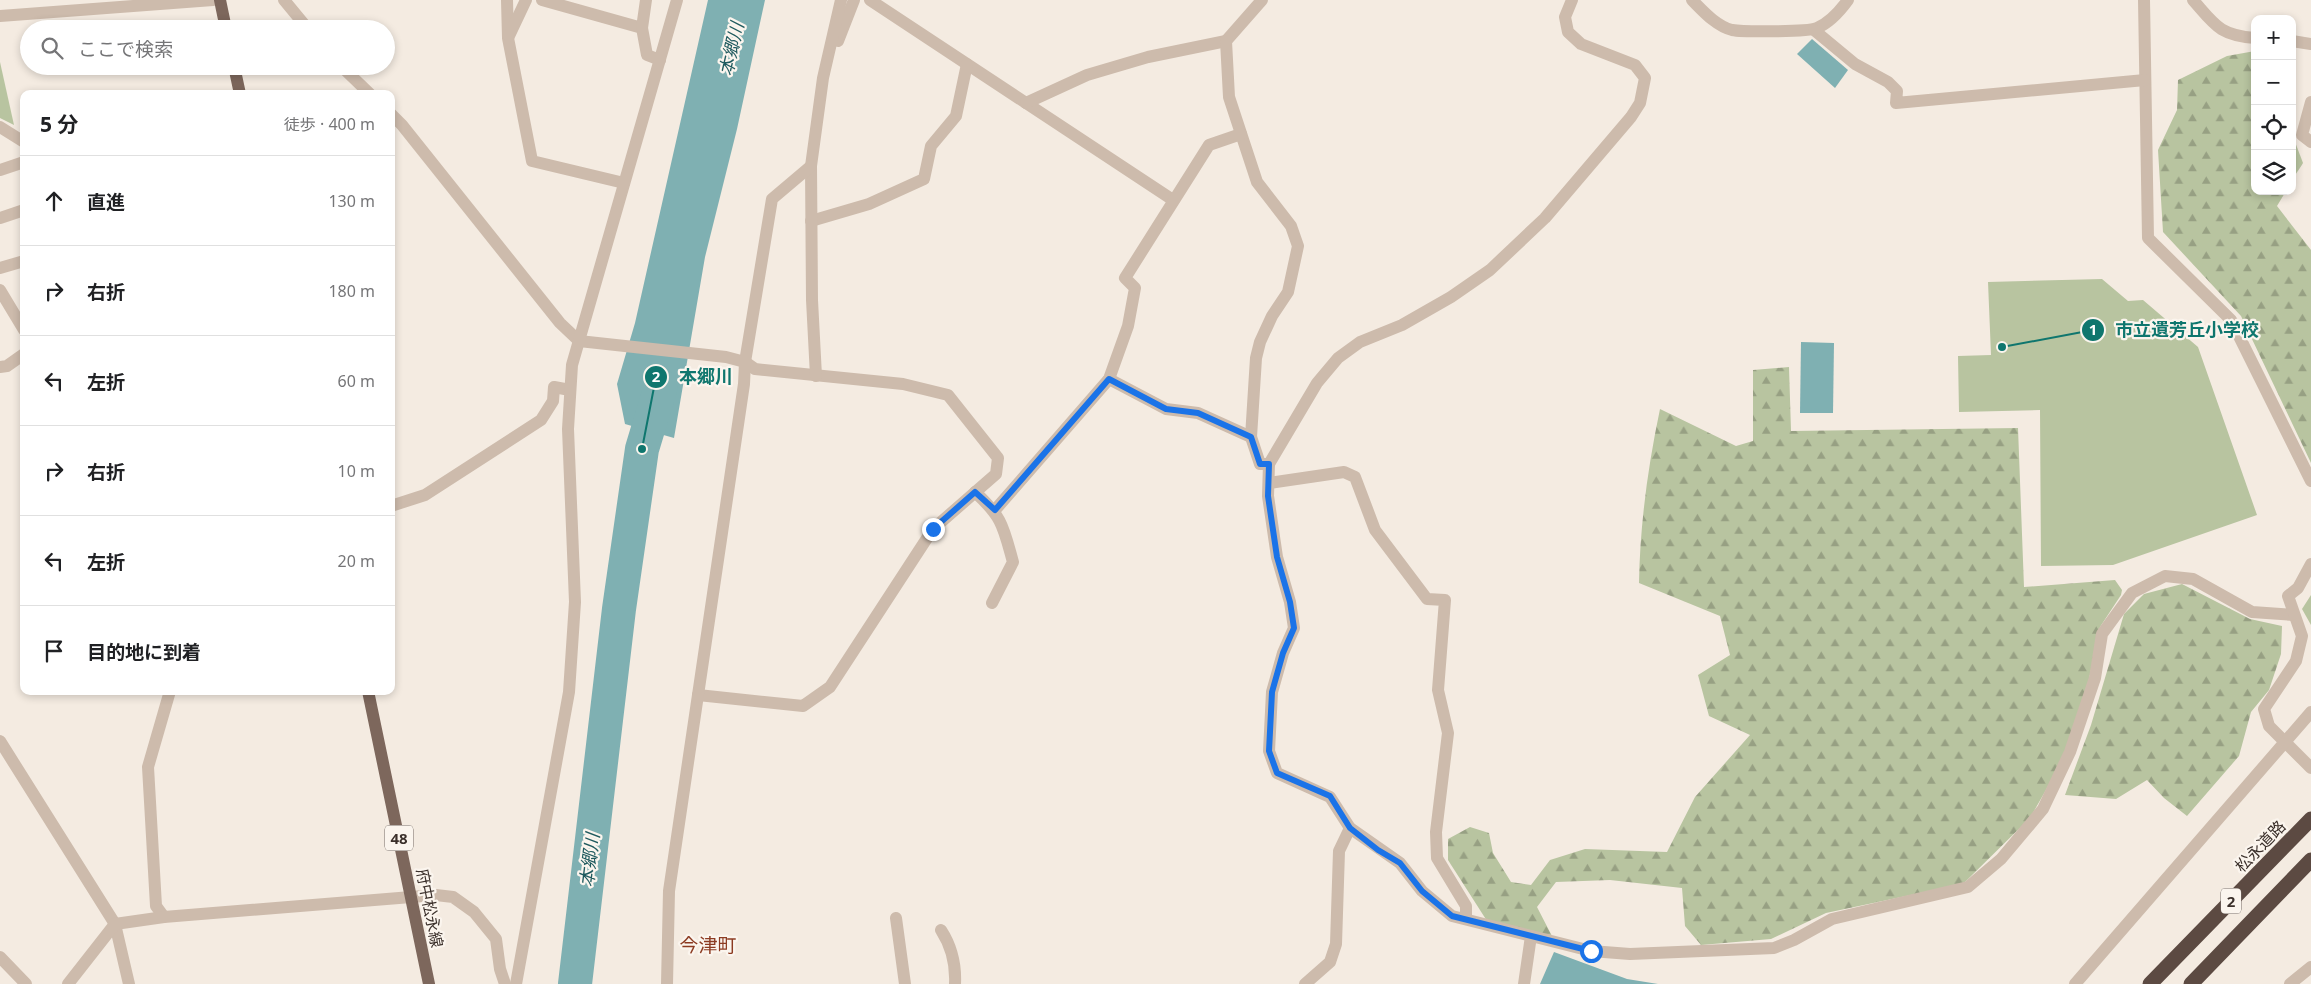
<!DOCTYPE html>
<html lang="ja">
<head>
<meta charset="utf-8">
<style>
	:root { --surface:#fff; --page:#f2f2f2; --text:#202124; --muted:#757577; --line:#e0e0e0 }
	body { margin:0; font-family:"Noto Sans","Noto Sans JP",sans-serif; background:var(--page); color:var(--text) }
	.controls { position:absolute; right:15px; top:15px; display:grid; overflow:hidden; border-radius:10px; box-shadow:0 2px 8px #0003 }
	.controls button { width:45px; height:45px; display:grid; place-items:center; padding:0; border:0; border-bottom:1px solid var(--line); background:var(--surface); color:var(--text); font:25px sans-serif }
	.stop { position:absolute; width:15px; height:15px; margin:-11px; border:4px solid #1a73e8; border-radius:50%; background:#fff }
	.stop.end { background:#1a73e8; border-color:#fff; box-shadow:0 1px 5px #0008 }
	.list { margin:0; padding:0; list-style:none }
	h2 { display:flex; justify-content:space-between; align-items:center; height:65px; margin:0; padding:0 20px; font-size:21px }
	h2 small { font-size:16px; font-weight:400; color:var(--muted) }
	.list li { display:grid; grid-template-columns:32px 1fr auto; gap:15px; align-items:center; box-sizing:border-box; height:90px; padding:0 20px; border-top:1px solid var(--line) }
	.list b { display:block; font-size:19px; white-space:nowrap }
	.list em { font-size:16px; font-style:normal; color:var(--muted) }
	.icon { flex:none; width:28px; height:28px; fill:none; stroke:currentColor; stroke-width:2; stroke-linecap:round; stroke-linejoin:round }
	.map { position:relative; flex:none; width:2311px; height:984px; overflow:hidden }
	.search { position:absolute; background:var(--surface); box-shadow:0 2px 8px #0003; left:20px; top:20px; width:375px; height:55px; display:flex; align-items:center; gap:12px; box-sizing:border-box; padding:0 18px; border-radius:28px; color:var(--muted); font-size:19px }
	.panel { position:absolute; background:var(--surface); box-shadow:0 2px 8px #0003; left:20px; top:90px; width:375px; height:605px; border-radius:10px }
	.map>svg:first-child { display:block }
	.forest { fill:url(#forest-firs) }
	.park { fill:#b8c4a0 }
	.water { fill:#7fb0b2 }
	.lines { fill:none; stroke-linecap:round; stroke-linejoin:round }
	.river { stroke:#7fb0b2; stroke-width:34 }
	.minor { stroke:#cdbbac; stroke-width:12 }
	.major { stroke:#7d675c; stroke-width:12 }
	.highway { stroke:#5c4a42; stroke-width:15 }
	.route { stroke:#1a73e8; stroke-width:6 }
	.labels { text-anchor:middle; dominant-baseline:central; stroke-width:4.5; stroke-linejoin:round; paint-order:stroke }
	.shield { fill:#fbf5ee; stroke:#756b66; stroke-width:1 }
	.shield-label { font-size:15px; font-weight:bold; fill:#3b302b }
	.street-label { font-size:16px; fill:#3b302b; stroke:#fbf5ee }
	.water-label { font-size:18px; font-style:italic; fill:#1f5a5e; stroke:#fbf5ee }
	.quarter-label { font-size:19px; fill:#8c3b22; stroke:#fbf5ee }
	.leader { fill:none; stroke:#0f766e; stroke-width:2 }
	.callout-dot { fill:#0f766e; stroke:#fbf5ee; stroke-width:2 }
	.mark-label { font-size:15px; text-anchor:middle; font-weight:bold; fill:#fff }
	.callout-label { font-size:18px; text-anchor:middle; font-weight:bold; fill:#0f766e; stroke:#fbf5ee; stroke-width:4.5; stroke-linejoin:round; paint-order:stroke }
</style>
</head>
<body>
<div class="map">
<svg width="2311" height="984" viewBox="0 0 2311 984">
	<defs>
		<pattern id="forest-firs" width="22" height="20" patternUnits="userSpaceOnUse" patternTransform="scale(1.25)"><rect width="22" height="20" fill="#b8c4a0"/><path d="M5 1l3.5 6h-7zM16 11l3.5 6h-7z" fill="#97a083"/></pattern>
	</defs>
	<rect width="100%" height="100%" fill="#f4ebe1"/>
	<g class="forest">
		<path d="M2255,51V191H2286L2277,206L2311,250V463L2241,316L2163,232L2158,150L2177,110L2178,80L2227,56Z"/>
		<path d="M2292,134L2303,163L2292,180Z"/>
		<path d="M1789,367L1791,431L2018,428L2024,587L2115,580L2122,590L2121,595L2100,627L2089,679L2067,753L2030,818L1963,884L1826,913L1771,939L1701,945L1685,926L1682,888L1610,880L1556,882L1537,907L1554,940L1487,921L1448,860V839L1470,827L1489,833L1493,853L1511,882L1531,885L1550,860L1585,849L1667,852L1695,797L1750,735L1709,716L1698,675L1730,655L1720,616L1639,583C1640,524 1648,466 1660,409L1736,446L1753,441V370Z"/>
		<path d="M2182,584L2250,619L2282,626L2281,654L2269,690L2251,712L2239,756L2187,816L2164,798L2147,780L2116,799L2065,795L2091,725L2124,614L2144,594Z"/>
		<path d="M2311,595V625L2302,609Z"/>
	</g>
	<g class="park">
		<path d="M0,62L14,125L0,118Z"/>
		<path d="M2102,279L2128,301L2143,300L2198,347L2257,515L2113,565L2041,566L2040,410L1959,412L1958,356L1991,355L1988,282Z"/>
	</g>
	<g class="water">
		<path d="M708,0H765L737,129L705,257L674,438L625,424L617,384L635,323Z"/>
		<path d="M1812,39L1848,70L1835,88L1797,54Z"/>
		<path d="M1801,342L1834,343L1833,413H1800Z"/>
		<path d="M1554,952L1627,979L1658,984H1540Z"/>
	</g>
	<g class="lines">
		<path class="river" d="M575,984L619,609L642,449L661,386"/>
		<g class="minor">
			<path d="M284,0L308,29"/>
			<path d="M507,0L508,38L532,161L624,183"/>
			<path d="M542,0L642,28L647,55L660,60"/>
			<path d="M870,0L1173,200"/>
			<path d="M1572,0L1565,17L1568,32L1581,44L1635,65L1645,78L1640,103L1631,117L1545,218L1490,270L1451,297L1402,325L1360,342L1338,358L1317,383L1269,464L1268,496L1277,557L1290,602L1294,628L1283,653L1272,692L1269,751L1277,773L1330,797L1350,828L1400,863L1422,891L1452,916L1591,951L1630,954L1774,948L1794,940L1832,919L1968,887L2001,859L2043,809L2070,752L2095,678L2102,634L2132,593L2165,576L2193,579L2252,612L2294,615"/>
			<path d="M1692,0C1703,11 1716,26 1732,30C1743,32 1808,32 1817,28C1829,23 1840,11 1848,0"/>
			<path d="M2144,0L2148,238L2231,320L2311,481"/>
			<path d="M2193,0C2215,25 2219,35 2255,38"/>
			<path d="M0,16L213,0"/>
			<path d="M642,28L646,0"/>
			<path d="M1814,30L1855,64L1888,82L1897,91L1896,103L2145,80"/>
			<path d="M509,36L526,0"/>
			<path d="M838,41L854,0"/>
			<path d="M2292,41L2311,44"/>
			<path d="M341,66L370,94"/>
			<path d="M2311,102L2302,135L2311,142"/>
			<path d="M1026,103L1087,75L1148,57L1226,41"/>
			<path d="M391,114L402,125L560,323L579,341L726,357L745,362L755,369L903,384L948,395L998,458L996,474L933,529L830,687L803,706L698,695"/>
			<path d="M0,127L24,142"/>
			<path d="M0,170L24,162"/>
			<path d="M0,218L24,210"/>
			<path d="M811,221L869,204L924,179L931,146L956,116L967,64"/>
			<path d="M0,268L24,261"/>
			<path d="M0,290L24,330"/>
			<path d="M0,367L7,366L24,354"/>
			<path d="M816,376L812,300L811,166L823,78L841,0"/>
			<path d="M1109,379L1166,409L1198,413L1251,437L1260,464H1269"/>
			<path d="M1251,437L1256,358L1260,342L1272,316L1288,292L1298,246L1291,226L1257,182L1229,97L1226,41L1262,0"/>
			<path d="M1269,483L1344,472L1355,477L1375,530L1427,599L1445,600L1438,690L1448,733L1436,832L1437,858L1466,906V919"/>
			<path d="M975,492C1003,518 1003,526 1013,562L992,603"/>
			<path d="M391,506L425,495L541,420L553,401L554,387L570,390"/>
			<path d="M995,510L1109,379L1128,326L1135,288L1125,278L1209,145L1241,134"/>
			<path d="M2311,564L2298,588L2288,596L2302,636L2296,661L2264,709L2269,726L2311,768"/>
			<path d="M0,741L115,924L129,984"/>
			<path d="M164,917L156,906L148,767L170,691"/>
			<path d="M896,918L905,984"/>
			<path d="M941,930C952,947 956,964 955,984"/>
			<path d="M0,957L26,984"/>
			<path d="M68,984L115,924L164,917L436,895L453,897L474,912L496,939L500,969L505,984"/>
			<path d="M516,984L569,692L575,602L568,429L572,365L677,0"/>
			<path d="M667,984L669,891L744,384L745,362L772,199L811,166"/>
			<path d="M1305,984L1330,962L1336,944L1339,851L1350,828"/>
			<path d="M1524,984L1531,936"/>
			<path d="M2075,984L2311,712"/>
			<path d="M2290,984L2311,967"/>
		</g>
		<g class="major">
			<path d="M220,0L226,29"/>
			<path d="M234,66L240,94"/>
			<path d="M368,691L429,984"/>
		</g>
		<g class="highway">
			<path d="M2150,984L2311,819"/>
			<path d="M2191,984L2311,860"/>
		</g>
	</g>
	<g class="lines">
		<path class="route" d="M933,529L975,492L995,510L1109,379L1166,409L1198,413L1251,437L1260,464H1269L1268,496L1277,557L1290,602L1294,628L1283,653L1272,692L1269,751L1277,773L1330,796L1350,828L1378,850L1400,863L1422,891L1452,916L1591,951"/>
	</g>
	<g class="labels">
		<g class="shield">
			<rect x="385" y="825.5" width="28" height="25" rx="4"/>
			<rect x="2221" y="888.5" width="20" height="25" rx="4"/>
		</g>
		<g class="shield-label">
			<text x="399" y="838">48</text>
			<text x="2231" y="901">2</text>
		</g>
		<g class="street-label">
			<text transform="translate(2260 846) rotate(-46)">松永道路</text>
			<text transform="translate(430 908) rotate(79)">府中松永線</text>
		</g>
		<g class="water-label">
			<text transform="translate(731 49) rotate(-77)">本郷川</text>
			<text transform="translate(589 860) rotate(-83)">本郷川</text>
		</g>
		<g class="quarter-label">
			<text x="708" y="945">今津町</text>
		</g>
	</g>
	<path class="leader" d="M2002 347L2093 330M642 449L656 377"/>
	<g class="callout-dot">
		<circle cx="2002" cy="347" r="5"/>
		<circle cx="642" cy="449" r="5"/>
		<circle cx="2093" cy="330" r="12"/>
		<circle cx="656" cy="377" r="12"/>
	</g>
	<g class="mark-label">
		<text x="2093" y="335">1</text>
		<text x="656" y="382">2</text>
	</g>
	<g class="callout-label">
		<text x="2187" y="336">市立遺芳丘小学校</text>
		<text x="706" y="383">本郷川</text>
	</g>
</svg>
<div class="controls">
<button>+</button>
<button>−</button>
<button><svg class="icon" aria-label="locate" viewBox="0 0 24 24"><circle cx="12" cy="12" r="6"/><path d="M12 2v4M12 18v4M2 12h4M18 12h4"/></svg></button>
<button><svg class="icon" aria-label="layers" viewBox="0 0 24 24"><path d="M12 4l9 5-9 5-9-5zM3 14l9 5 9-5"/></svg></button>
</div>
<div class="stop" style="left:1591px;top:951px"></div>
<div class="stop end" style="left:933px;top:529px"></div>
<div class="search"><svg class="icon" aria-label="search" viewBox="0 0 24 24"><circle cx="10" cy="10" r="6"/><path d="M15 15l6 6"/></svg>ここで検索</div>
<section class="panel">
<h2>5 分<small>徒歩 · 400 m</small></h2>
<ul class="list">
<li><svg class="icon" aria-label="ahead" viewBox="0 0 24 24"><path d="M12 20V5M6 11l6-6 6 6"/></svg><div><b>直進</b></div><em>130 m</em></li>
<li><svg class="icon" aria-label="right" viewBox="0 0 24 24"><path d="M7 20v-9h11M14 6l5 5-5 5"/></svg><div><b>右折</b></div><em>180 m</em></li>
<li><svg class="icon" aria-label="left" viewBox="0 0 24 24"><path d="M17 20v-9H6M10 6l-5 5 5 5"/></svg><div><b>左折</b></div><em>60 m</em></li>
<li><svg class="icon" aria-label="right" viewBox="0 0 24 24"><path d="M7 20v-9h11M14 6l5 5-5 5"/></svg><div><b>右折</b></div><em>10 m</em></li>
<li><svg class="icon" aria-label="left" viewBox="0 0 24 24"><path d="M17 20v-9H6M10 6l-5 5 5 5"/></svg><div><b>左折</b></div><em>20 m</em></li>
<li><svg class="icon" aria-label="arrive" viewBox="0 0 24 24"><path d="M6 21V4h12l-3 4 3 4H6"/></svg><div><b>目的地に到着</b></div></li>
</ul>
</section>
</div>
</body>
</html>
